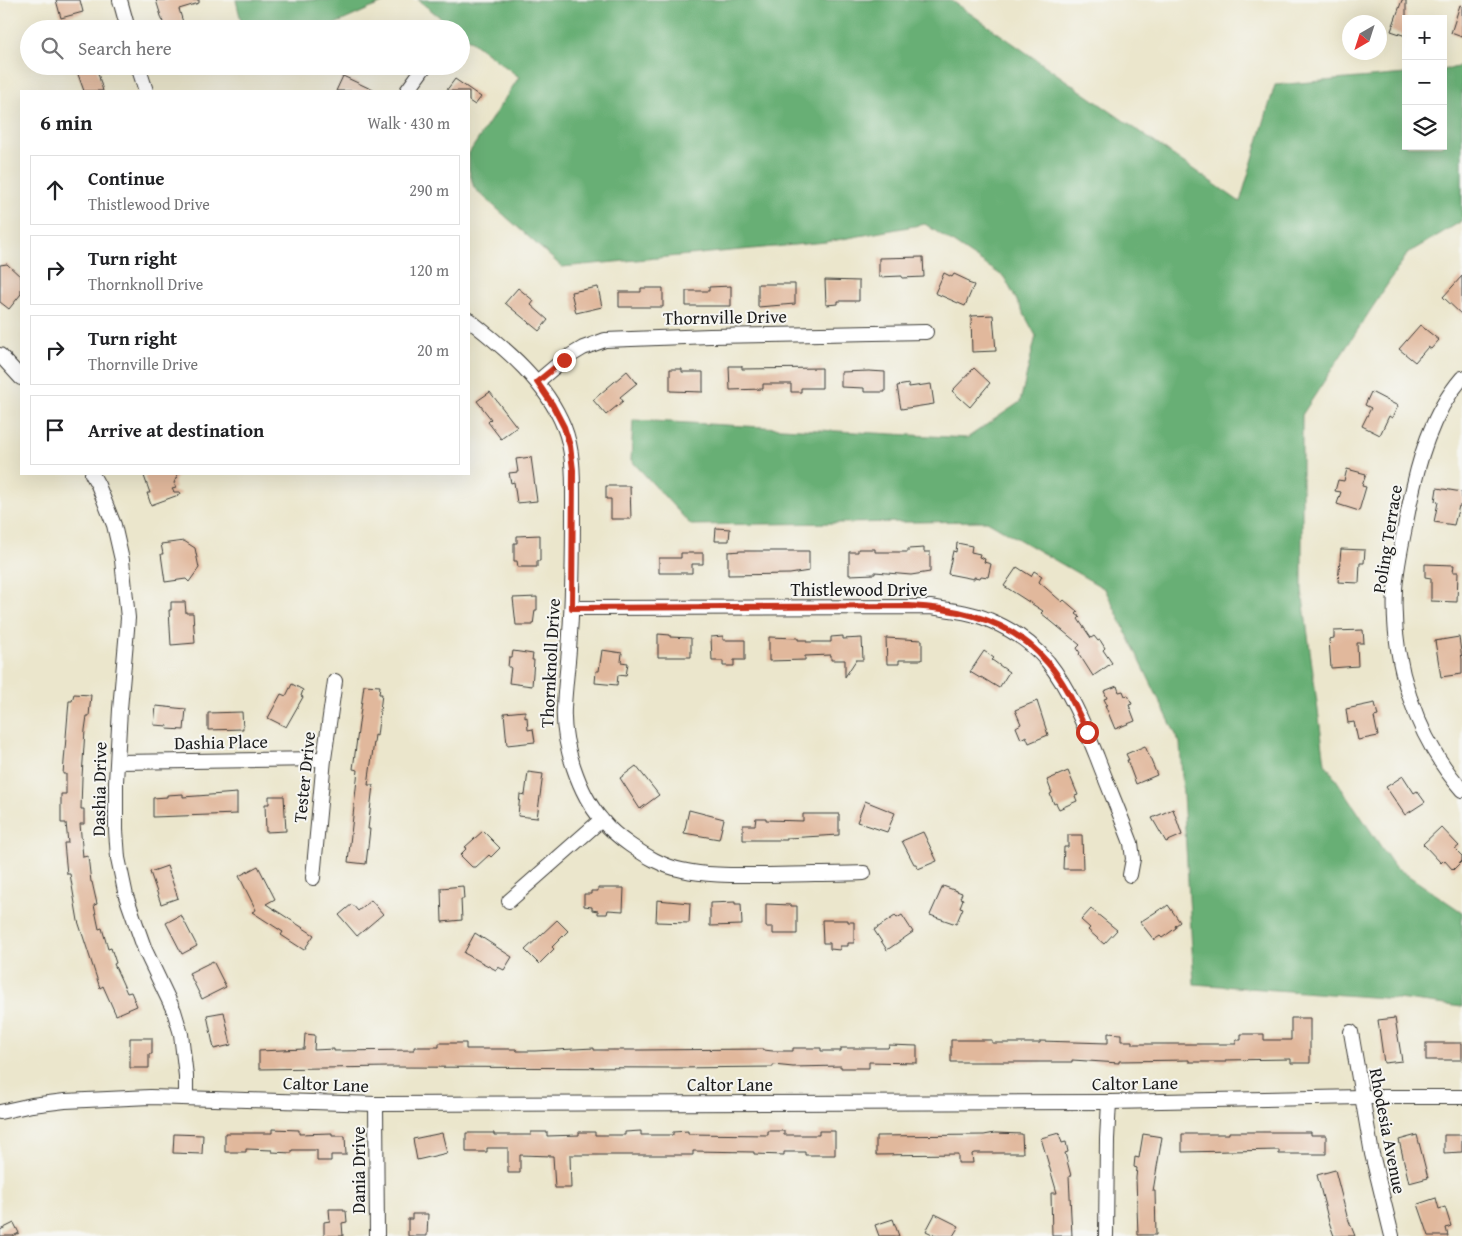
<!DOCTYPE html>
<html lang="en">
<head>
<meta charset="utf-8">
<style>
	:root { --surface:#fff; --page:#f6f6f6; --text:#202124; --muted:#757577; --line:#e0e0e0 }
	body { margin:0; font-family:"Gentium Book Plus",serif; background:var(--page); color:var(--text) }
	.controls { position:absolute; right:15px; top:15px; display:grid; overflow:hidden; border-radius:0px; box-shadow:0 5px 20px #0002 }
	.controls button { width:45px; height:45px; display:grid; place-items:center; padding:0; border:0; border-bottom:1px solid var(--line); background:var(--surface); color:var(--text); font:25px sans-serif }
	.compass { position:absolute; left:1342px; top:15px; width:45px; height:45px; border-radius:50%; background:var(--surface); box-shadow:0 5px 20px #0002; rotate:219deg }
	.stop { position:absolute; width:15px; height:15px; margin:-11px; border:4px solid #c8321e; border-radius:50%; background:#fff }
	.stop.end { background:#c8321e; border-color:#fff; box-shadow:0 1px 5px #0008 }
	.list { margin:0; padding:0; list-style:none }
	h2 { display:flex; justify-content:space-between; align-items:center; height:65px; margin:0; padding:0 20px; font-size:21px }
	h2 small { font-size:16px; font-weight:400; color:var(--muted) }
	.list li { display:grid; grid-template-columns:32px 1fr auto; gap:15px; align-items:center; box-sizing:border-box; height:70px; margin:0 10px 10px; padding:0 10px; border:1px solid var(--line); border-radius:0px }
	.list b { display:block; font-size:19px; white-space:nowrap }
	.list p { margin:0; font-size:16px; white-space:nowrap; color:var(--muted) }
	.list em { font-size:16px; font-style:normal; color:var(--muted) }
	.icon { flex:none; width:28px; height:28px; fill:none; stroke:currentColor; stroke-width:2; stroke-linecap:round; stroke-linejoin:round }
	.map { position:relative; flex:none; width:1462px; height:1236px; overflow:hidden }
	.search { position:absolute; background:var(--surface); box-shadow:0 5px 20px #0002; left:20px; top:20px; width:450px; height:55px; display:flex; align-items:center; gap:12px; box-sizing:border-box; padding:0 18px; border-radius:28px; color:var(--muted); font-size:19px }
	.panel { position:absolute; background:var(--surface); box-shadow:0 5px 20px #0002; left:20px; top:90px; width:450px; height:385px; border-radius:0px }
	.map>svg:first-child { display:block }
	.forest { fill:#68af74; stroke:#426648 }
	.building { fill:#e1b89c }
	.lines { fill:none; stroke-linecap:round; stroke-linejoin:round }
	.street-casing { stroke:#3b3a36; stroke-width:16 }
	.street { stroke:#fff; stroke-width:14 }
	.route { stroke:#c8321e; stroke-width:6 }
	.labels { text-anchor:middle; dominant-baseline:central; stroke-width:4; stroke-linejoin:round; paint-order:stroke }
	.street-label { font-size:18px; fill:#1c1c1c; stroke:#f6f6f2 }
</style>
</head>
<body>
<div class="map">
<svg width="1462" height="1236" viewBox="0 0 1462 1236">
	<rect width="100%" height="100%" fill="#f6f6f2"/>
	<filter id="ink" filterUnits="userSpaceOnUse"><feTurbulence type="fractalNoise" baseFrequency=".02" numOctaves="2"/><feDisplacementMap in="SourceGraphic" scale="10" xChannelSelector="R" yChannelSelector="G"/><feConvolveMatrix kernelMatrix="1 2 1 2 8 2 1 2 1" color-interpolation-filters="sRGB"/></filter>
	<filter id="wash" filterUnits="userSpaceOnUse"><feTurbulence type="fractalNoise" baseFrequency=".0096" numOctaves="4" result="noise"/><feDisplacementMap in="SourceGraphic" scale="20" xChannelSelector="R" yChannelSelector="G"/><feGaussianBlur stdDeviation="1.12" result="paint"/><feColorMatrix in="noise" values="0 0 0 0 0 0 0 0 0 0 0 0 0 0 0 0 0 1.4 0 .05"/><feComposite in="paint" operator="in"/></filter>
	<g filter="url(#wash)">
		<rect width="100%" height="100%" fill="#ebe6cc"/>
		<g class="forest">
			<path d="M236,0H389L324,29H243Z"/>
			<path d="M418,0H951L1240,202L1275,85L1406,74V146H1443V70L1462,66V221L1408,253L1302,415V590L1325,763L1394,866L1462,912V1007L1397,999L1194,984L1180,743L1105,589L987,521L691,525L631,460L633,420L967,438L1020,402L1036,336L1004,277L925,224L826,242L562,267L474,188L469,170V153L519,77L461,33V29H455Z"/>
		</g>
		<g id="blocks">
			<g class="building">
				<path d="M56,0H80L83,12L61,18Z"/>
				<path d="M156,0H199V3L179,9L185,29H165Z"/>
				<path d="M1402,0H1406V36L1391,31Z"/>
				<path d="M1460,5L1462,6V37L1451,33Z"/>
				<path d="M75,66H96L103,91H84Z"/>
				<path d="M343,76L375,91H336Z"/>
				<path d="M455,79L481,97L475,105L469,101V91H446Z"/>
				<path d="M923,257L924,277L902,278V276L879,277V258Z"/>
				<path d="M7,264L21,277V294L9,309L0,302V265Z"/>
				<path d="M944,273L952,277L954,274L969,281L968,283L974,285L965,306L935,293Z"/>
				<path d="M1462,276V315L1443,297Z"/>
				<path d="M825,280L859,281V301H838V304L826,305Z"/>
				<path d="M758,284H795V304L758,307Z"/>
				<path d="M731,286V306H686V291H709V287Z"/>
				<path d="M598,287L602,307L576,313L571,292Z"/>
				<path d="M518,288L534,301L531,305L548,320L539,331L505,303Z"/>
				<path d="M641,288H663V307H619V292H641Z"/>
				<path d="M993,315L996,351L972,352L971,316Z"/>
				<path d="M1420,325L1439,340L1431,349L1428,347L1415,362L1399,349Z"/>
				<path d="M729,366H742V369L822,368V388H801V392H791V384H763V389L730,390Z"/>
				<path d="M974,368L990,383L970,407L952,391Z"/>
				<path d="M670,369H682V372H703V392L670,391Z"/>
				<path d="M627,371L637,383L620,397L623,401L606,415L593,400Z"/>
				<path d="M869,371L885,372V392H864V388L841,387V372Z"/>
				<path d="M909,384V387L931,384L934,404L901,409L897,386Z"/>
				<path d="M490,392L517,427L501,439L488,422L491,419L477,401Z"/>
				<path d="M1371,392L1398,406L1392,418L1389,416L1380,435L1362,426L1371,408L1365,405Z"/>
				<path d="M531,457L537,501L517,503L514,482L511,483L509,473L518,472L516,459Z"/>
				<path d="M1347,469L1366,474L1362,486L1366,487L1359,511L1337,504L1341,492L1335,491L1338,480L1344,481Z"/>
				<path d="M149,474H178L174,483L176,488L172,489L174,492H180L181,494L151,505L147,493H150L144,476Z"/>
				<path d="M606,486H630L631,519H611V499H606Z"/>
				<path d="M1437,488L1462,492V506H1459L1454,525L1434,522L1438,502L1435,501Z"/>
				<path d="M716,528L730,529L729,541H715Z"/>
				<path d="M540,535V561H537V567H518L517,561H514V543H517V536Z"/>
				<path d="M184,541L195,548L199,568L189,582L186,579L165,582L161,554H163L161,544Z"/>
				<path d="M957,543L972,546L971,552L980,554L979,557L985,559L984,562L991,564L988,577L981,576L980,578L974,577V579L948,574L953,551L956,552Z"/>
				<path d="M924,548V552H930V572L911,575L875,572V574L849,575V552H858V549H875V552H908V549Z"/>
				<path d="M1341,549L1365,550L1364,563H1360L1359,583L1338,582Z"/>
				<path d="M741,551H809V571L790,574L728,575V552Z"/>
				<path d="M681,553H703V564H692V573H659V558H681Z"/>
				<path d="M1425,564L1454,565L1453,572H1458L1457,602L1431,601V578L1425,577Z"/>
				<path d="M1017,567L1031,576L1034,571L1042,576L1039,582L1062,602L1064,600L1078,612L1076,614L1080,617L1078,619L1091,638L1094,636L1098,641L1100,640L1105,648L1103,650L1112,663L1093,676L1079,654L1080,653L1077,648L1080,645L1041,613L1043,611L1004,586Z"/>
				<path d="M537,597V610H535L533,625H516L513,598Z"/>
				<path d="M171,602H185L186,613H193L195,643L171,645L169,610H171Z"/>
				<path d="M1363,630L1364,643H1357L1358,666L1331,668L1329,639L1334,638V631Z"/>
				<path d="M658,634L670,635V637L691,638V657H658Z"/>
				<path d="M723,636V640H745V660H734V666H723V661H712L711,637Z"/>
				<path d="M843,636V639L862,638L863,660H856L845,677V660H831V655L805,656V660L769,661V637L798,638V640H806V642H831V637Z"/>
				<path d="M1459,637L1462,659V674L1441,677L1435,641Z"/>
				<path d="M886,638L922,640V660H899V664H887Z"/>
				<path d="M602,650L622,653L621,662L628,663L626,676L618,675L617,685L595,683L596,671H599Z"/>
				<path d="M513,651L533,654L532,660H534L532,686L509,683L511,667H508L509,657H512Z"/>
				<path d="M984,651L994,658L992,660L1009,672L999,688L981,677L980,678L970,672Z"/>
				<path d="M292,684L303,690L301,696L303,697L286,727L268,718L281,694L286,696Z"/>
				<path d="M364,685L380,686L379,694H382L377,736L375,735L368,785H373L368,829H370L366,864L348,862L358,770L353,769Z"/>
				<path d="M1117,686L1119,692L1123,691L1125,696L1128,695L1132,704L1129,705L1135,721L1115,729L1105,705H1107L1104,699L1107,698L1104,691Z"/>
				<path d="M74,694L91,695L89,716H87L85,730L82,777L81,809H84V824H80L83,857L88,856L91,882H92L97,904L94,905L99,929L102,928L108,949L111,948L116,963L114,964L127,993L131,992L137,1006L116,1015L103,986L100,988L78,921L70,874H67L64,843H68L66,823H61V794H66V774H63L69,701H72Z"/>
				<path d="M1037,701L1048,735L1029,743L1026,736L1021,739L1016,727L1021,724L1015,710Z"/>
				<path d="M1375,703L1378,716L1374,717L1378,736L1358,740L1354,722L1348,723L1346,709Z"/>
				<path d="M156,706L186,709L184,730L167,729L168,726L154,725Z"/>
				<path d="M525,711V718L527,717L528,730L533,729L535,742L507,745L504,713Z"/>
				<path d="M242,712L243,729L208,730V713Z"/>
				<path d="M1145,746L1157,775L1136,784L1127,760H1129L1126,754Z"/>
				<path d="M636,766L659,795L640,809L620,778Z"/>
				<path d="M1068,771L1078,795L1075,796L1077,801L1059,809L1056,803L1054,804L1050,794L1052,793L1047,780Z"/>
				<path d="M528,772L543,774L537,818L518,816L520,794L525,795Z"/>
				<path d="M1403,776L1414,793L1417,791L1425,802L1405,815L1386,787Z"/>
				<path d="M237,793V814L153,817V798L167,797V795L183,794V797Z"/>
				<path d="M269,796H284L286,831L266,832L265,804H269Z"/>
				<path d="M865,801L895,813L887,832L857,822Z"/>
				<path d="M1173,809L1182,835L1166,842L1152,818Z"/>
				<path d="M689,810L724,819L719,839L684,833Z"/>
				<path d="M803,814H839V835L787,838V840H743V825H755L756,818H766V820L803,821Z"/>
				<path d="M1441,827L1459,846L1455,849L1462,856V861L1453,870L1444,860L1441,863L1423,844Z"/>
				<path d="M483,831L500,848L491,857L489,855L476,867H472L460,855L467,848L465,847Z"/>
				<path d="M923,832L937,861L918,869L916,864H914L902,841Z"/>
				<path d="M1068,835H1082L1083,869H1063L1064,847H1068Z"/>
				<path d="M167,866L178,898L161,904L150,872Z"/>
				<path d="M258,866L275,899L266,904L314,935L304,950L281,935L283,932L252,912L256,910L239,876Z"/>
				<path d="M463,886L464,899H461L462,920L442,922L441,888Z"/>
				<path d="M943,886L962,893L960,898L963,899L960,907L963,908L956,924L930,915Z"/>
				<path d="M598,888H624L623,911L608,910L607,914H598V911L592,910V907L584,906V894H591V891H598Z"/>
				<path d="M371,900L383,914L357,936L339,915L352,904L358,911Z"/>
				<path d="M657,900L690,903L689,923L656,922Z"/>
				<path d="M735,902V904H741L742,925L710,926V903Z"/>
				<path d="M766,904L791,905V906H797V934H773V927H766Z"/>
				<path d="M1168,905L1180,922L1175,926L1176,928L1162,938L1160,936L1154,940L1140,922L1162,908L1163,909Z"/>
				<path d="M1091,909L1117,930L1104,944L1088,930L1090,928L1081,920Z"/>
				<path d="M181,915L197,946L182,954L166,923Z"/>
				<path d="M902,915L913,932L887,950L874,930L895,916L897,918Z"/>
				<path d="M557,920L568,931L552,947L554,949L539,964L525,950Z"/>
				<path d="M822,920H848V922H854V943H848V946H840V950L830,949V943H823Z"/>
				<path d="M475,933L512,957L504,970L498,967L496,970L464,953Z"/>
				<path d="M213,961L226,987L202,999L189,973Z"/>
				<path d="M224,1012L231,1045L214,1049L207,1015Z"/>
				<path d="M1291,1018H1310V1063H1291V1059L1226,1060V1062H1189V1060L1119,1061V1063L1072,1060V1062H951V1040H992V1043H1040V1041L1108,1043V1033L1121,1034V1041H1132V1044H1236V1040H1241V1034H1264V1040H1291Z"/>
				<path d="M1395,1018L1402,1061L1384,1063L1378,1020Z"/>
				<path d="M305,1034L315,1035L314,1050L334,1049V1051L414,1050V1047H439V1043H466V1049H516L517,1051H535L594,1048V1050H642L763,1049V1050L773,1051H793V1048H821V1051H841V1048H888L889,1045L917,1046V1063L869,1062V1068H841V1066L793,1067L773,1065V1067L676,1068L389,1067L259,1069V1051L304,1049Z"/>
				<path d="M130,1038H152V1054H149V1068H130Z"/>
				<rect x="1426" y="1043" width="36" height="17"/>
				<path d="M272,1129L299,1130V1134L332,1133V1136H345L346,1155H331V1161H317V1150H292V1153L272,1152V1150L246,1149V1152H225V1133H272Z"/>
				<path d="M641,1131V1135H673V1132L688,1131V1134L768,1135V1131H784V1135H819V1131H835V1155H805V1152H784V1155L754,1154V1152L693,1151V1155H570L571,1188H555L553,1156L520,1155V1173H508V1148H487V1152H466V1133H494V1135H531V1132H547V1136L579,1135V1132H595V1135H625V1132Z"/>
				<path d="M1229,1132H1311V1135H1326V1154H1279V1150L1182,1152V1134H1229Z"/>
				<path d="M442,1133L447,1153L417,1160L413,1139Z"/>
				<path d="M995,1133L1022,1134L1023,1153H974L972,1154L973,1163H958V1154L876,1155V1136L984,1135Z"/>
				<path d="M1059,1133L1062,1143L1066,1142L1068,1152L1065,1153L1071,1176H1069L1072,1236H1052L1051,1193H1057L1041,1138Z"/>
				<path d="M174,1134L203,1135L202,1154L173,1153Z"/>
				<path d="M1143,1134L1162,1137L1153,1191H1155L1156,1235H1138L1136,1178L1137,1168L1134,1167L1135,1157L1139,1158Z"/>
				<path d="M1417,1135L1428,1178L1409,1183L1399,1140Z"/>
				<path d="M1444,1135H1462V1152L1444,1153Z"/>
				<path d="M1335,1170L1347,1216L1355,1236H1334L1329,1222L1317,1175Z"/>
				<path d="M1436,1198L1439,1209L1445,1207L1451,1226L1446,1228L1448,1236H1429L1418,1204Z"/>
				<path d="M329,1209H343V1211H346L347,1222L342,1223L343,1236H324V1222L330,1221Z"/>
				<path d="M412,1214H428L427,1236H408V1219H412Z"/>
				<path d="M935,1214L959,1226L953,1236H936L926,1231Z"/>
				<path d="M893,1219L899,1236H879L875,1225Z"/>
				<path d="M14,1223L19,1233L13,1236H0V1230Z"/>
			</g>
		</g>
	</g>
	<g filter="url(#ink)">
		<use href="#blocks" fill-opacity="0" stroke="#3b3a36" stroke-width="1"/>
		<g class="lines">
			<g class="street-casing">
				<g id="street">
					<path d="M120,0L128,29"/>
					<path d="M138,66L146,91"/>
					<path d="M407,91L425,66"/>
					<path d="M469,320C506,349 546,382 564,427C574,452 573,479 573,505C573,548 573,591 570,634C569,659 565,684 564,708C562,743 579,794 602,820C610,830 620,838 630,845C646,856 662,866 682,870C708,876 737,875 765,875C798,874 831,874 864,873"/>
					<path d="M0,355L21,378"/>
					<path d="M1462,378C1431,414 1418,462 1409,507C1404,534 1397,562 1395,589C1391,661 1415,736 1462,790"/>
					<path d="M537,382L563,360L583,348L605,340L710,336L926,332"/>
					<path d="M92,474L98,485L114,525L122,560L128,618L120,709L116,782V830L118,858L126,896L145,950L174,1011L181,1034L186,1076V1098"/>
					<path d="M572,608L930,607C950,610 971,612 989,620C1011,629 1033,644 1048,662C1070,690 1084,725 1097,757C1108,786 1120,814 1131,843L1133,859L1130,875"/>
					<path d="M118,762L324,759"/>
					<path d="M313,878L324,759L335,681"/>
					<path d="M509,901L601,820"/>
					<path d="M1351,1032L1372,1154L1392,1236"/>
					<path d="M376,1104L377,1236"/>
					<path d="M0,1112L32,1105L65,1101L150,1097L376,1104L1109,1102L1362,1097H1462"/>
					<path d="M1106,1236L1107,1139L1109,1102"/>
				</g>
			</g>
			<use href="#street" class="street"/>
		</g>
	</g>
	<g class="lines" filter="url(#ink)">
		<path class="route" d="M564,360L537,382L552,404L564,427L570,446L573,470L572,608L909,606C961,608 1013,621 1047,662C1065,682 1076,708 1087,732"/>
	</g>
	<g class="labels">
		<g class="street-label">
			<text transform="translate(725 317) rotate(-1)">Thornville Drive</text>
			<text transform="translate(1387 539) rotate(-81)">Poling Terrace</text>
			<text x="859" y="589">Thistlewood Drive</text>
			<text transform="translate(550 663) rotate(-87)">Thornknoll Drive</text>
			<text transform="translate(221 742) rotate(-1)">Dashia Place</text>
			<text transform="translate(304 777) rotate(-84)">Tester Drive</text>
			<text transform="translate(99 789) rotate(-89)">Dashia Drive</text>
			<text transform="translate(1135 1083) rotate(-1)">Caltor Lane</text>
			<text transform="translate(326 1084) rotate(2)">Caltor Lane</text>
			<text x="730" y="1084">Caltor Lane</text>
			<text transform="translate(1388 1131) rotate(79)">Rhodesia Avenue</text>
			<text transform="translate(358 1170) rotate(-90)">Dania Drive</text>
		</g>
	</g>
</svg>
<div class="controls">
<button>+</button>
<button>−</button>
<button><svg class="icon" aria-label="layers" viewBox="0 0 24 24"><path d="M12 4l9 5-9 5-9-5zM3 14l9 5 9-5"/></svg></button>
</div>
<svg class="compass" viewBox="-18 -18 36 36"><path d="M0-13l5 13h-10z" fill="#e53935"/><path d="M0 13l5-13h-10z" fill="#757577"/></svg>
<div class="stop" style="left:1087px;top:732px"></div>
<div class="stop end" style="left:564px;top:360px"></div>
<div class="search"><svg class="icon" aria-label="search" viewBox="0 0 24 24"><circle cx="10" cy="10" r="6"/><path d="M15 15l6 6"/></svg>Search here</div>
<section class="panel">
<h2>6 min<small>Walk · 430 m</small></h2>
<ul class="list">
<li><svg class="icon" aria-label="ahead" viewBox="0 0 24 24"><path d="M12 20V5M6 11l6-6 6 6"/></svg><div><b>Continue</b><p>Thistlewood Drive</p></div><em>290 m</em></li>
<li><svg class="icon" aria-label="right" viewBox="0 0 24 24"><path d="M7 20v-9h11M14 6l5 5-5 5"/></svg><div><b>Turn right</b><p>Thornknoll Drive</p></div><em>120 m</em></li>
<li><svg class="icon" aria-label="right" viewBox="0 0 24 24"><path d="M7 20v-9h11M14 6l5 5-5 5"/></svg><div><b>Turn right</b><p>Thornville Drive</p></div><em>20 m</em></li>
<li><svg class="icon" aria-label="arrive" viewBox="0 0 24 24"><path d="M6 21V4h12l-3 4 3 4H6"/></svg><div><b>Arrive at destination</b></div></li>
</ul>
</section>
</div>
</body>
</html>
